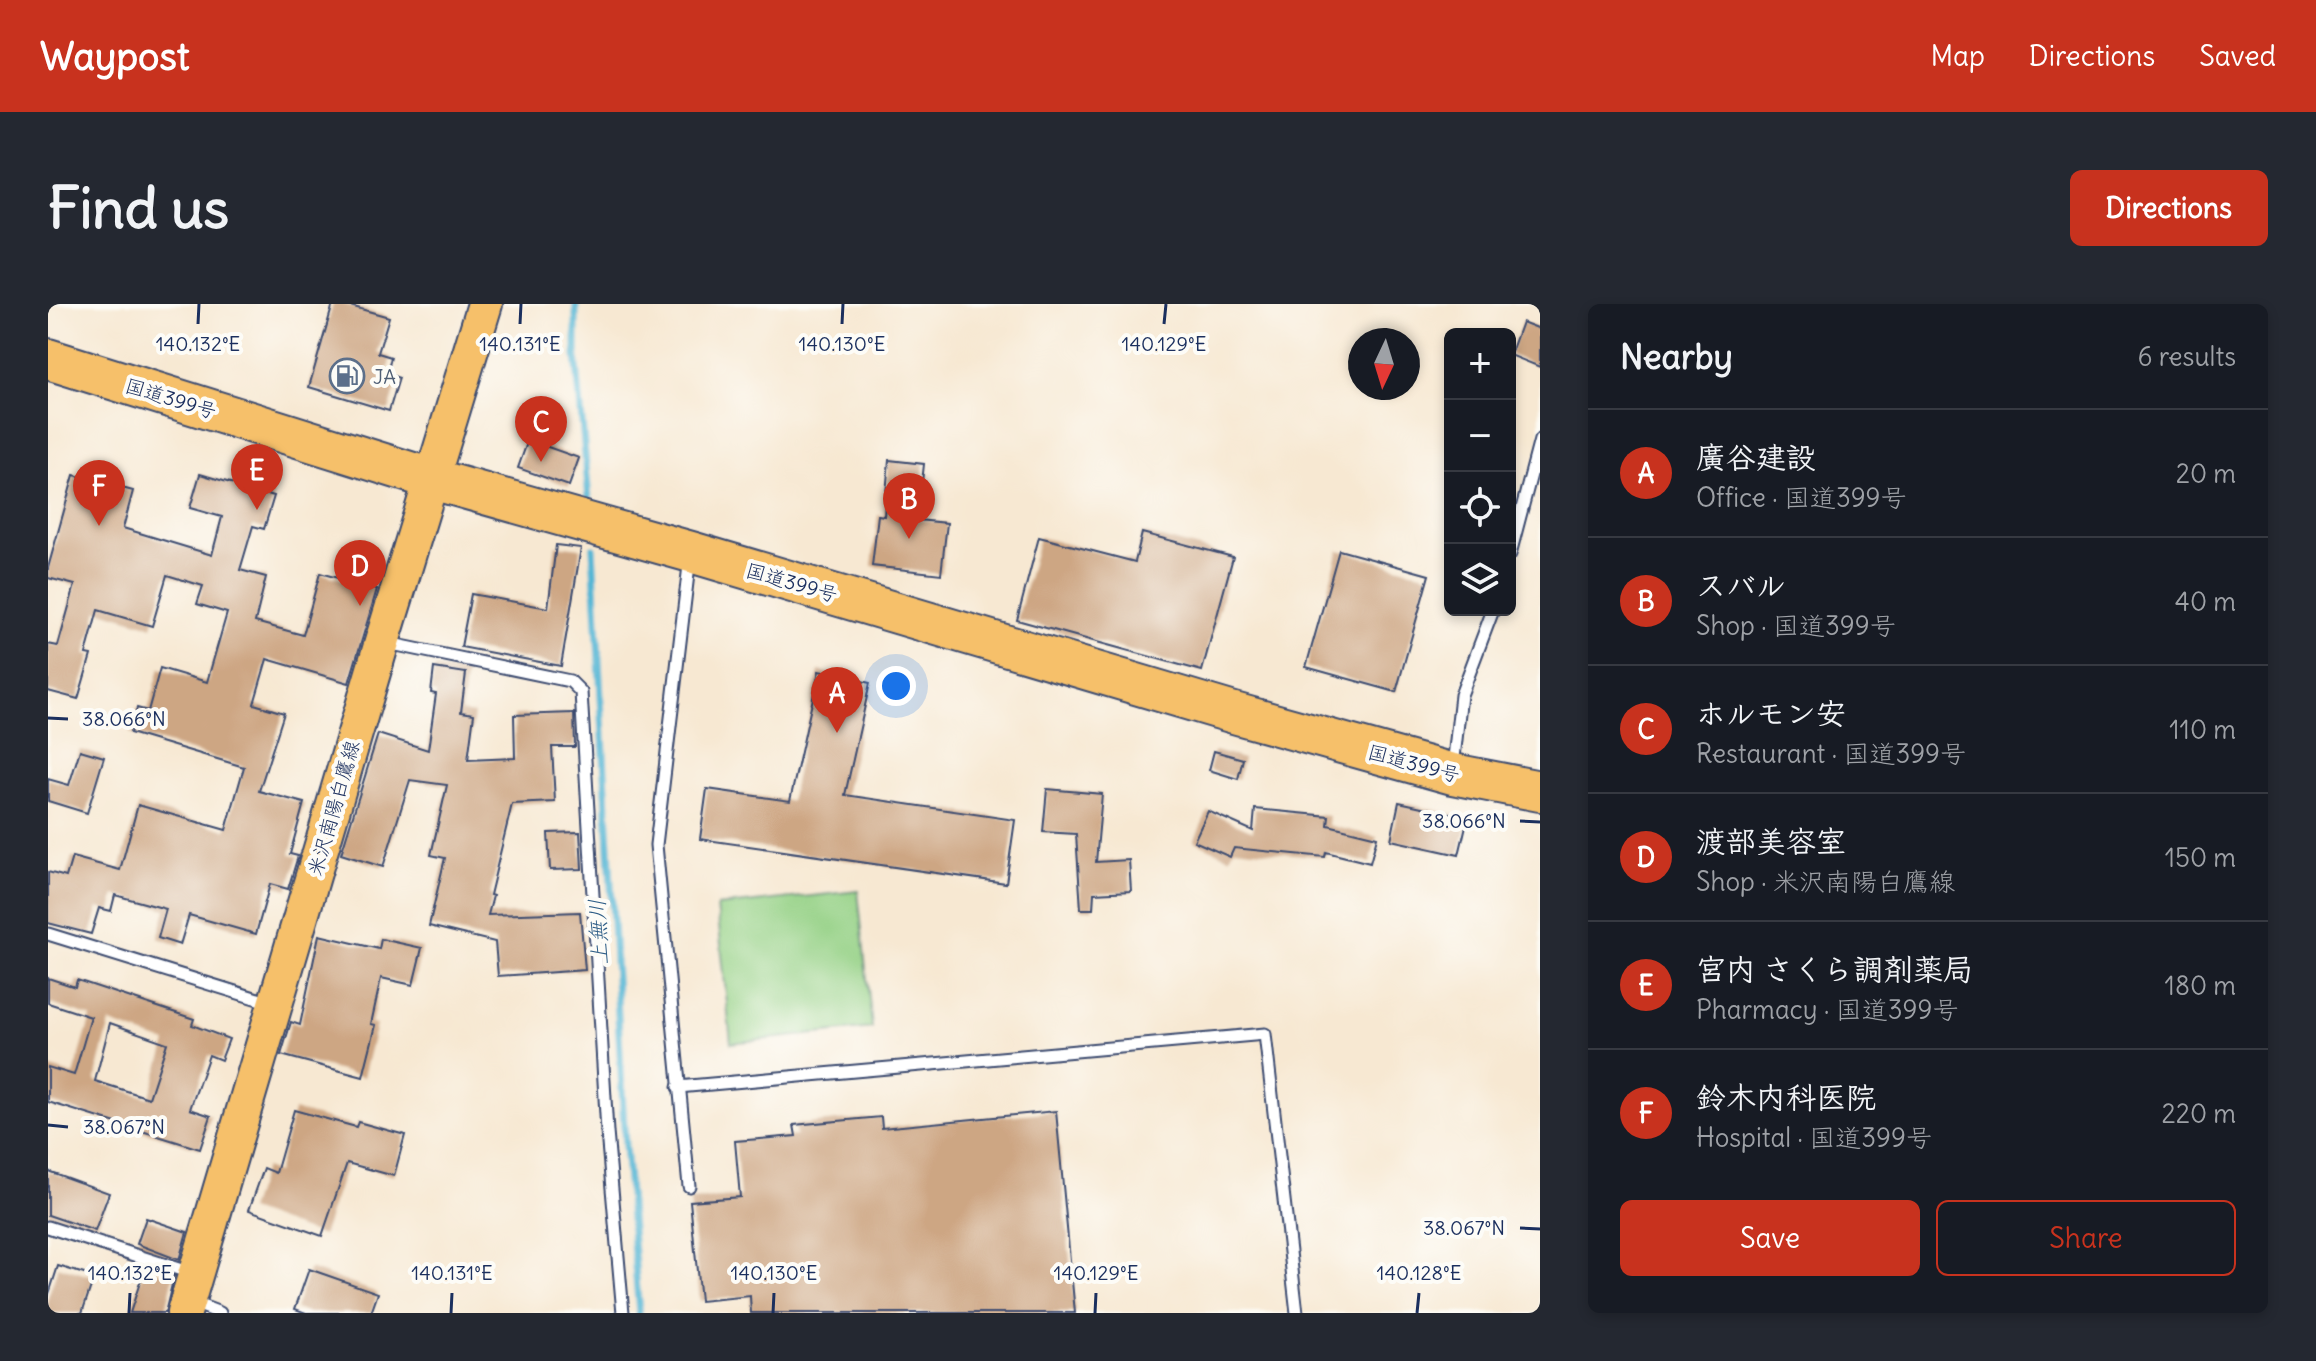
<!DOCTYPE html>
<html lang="en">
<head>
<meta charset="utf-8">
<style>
	:root { --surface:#171b24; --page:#242831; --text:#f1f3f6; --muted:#9ea1a6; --line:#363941; --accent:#c8321e }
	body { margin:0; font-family:Delius,"Klee One",sans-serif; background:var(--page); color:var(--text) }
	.controls { position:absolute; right:24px; top:24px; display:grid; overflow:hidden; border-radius:12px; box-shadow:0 4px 12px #0003 }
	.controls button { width:72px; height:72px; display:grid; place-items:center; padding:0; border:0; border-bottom:2px solid var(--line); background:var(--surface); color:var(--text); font:40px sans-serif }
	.compass { position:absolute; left:1300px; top:24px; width:72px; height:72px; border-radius:50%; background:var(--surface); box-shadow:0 4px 12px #0003; rotate:184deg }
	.you { position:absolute; left:848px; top:382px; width:28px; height:28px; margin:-20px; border:6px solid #fff; border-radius:50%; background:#1a73e8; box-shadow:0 0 0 12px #1a73e833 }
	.badge { display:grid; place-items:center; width:52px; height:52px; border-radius:50%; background:var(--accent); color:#fff; font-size:26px; font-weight:700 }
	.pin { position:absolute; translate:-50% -66px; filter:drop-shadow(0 2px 4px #0008) }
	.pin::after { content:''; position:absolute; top:42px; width:28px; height:24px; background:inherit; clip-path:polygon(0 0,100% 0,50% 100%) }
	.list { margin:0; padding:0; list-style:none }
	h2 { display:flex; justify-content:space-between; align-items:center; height:104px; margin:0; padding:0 32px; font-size:34px }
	h2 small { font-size:26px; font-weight:400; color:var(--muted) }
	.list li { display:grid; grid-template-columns:52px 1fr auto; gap:24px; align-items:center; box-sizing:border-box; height:128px; padding:0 32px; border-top:2px solid var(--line) }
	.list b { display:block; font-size:30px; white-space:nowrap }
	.list p { margin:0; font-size:26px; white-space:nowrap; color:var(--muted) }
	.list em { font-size:26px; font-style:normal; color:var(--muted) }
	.actions { display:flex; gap:16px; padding:24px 32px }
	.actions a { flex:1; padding:18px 0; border:2px solid var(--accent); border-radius:12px; text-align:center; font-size:28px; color:var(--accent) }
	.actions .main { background:var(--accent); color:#fff }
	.icon { flex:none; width:44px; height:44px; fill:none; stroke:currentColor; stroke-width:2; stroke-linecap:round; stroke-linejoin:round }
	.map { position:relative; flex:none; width:1492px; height:1009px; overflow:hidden; border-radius:12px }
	header { display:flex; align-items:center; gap:48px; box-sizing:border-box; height:112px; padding:0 40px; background:var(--accent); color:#fff }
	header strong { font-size:38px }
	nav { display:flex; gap:44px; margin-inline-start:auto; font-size:28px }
	.intro { display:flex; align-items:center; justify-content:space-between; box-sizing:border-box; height:192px; padding:0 48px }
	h1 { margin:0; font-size:56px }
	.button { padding:20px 36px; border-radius:12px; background:var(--accent); color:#fff; font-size:28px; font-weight:700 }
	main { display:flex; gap:48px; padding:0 48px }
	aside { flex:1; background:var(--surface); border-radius:12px; box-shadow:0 4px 12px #0003 }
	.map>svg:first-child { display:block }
	.green { fill:#95d186; stroke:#588072; stroke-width:2 }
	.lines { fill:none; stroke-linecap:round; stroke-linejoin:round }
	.stream { stroke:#55b6d4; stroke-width:7 }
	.building { fill:#cda683; fill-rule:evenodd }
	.lane-casing { stroke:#3c4b6f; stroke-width:15 }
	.primary-casing { stroke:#3c4b6f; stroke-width:38 }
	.highway-casing { stroke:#3c4b6f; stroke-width:44 }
	.lane { stroke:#fff; stroke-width:11 }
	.primary { stroke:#f6c06b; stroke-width:34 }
	.highway { stroke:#f6c06b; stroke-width:40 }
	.ticks { fill:none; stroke:#1b2f5e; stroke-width:3 }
	.labels { text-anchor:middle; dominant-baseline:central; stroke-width:8; stroke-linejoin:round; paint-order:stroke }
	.service-label { font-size:20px; fill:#4e5e75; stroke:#fdfcf7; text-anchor:start }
	.street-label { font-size:20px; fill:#1b2f5e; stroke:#fdfcf7 }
	.water-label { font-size:22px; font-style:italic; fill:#2f5e87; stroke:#fdfcf7 }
	.ticks-label { font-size:20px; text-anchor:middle; fill:#1b2f5e; stroke:#fdfcf7; stroke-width:8; stroke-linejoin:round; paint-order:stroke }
</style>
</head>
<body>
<header>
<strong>Waypost</strong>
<nav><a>Map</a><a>Directions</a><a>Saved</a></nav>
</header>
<div class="intro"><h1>Find us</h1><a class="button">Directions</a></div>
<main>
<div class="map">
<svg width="1492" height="1009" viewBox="0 0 1492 1009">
	<rect width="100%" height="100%" fill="#fdfcf7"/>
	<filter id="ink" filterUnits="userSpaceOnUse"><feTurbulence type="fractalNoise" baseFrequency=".0125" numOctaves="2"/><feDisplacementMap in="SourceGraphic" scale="16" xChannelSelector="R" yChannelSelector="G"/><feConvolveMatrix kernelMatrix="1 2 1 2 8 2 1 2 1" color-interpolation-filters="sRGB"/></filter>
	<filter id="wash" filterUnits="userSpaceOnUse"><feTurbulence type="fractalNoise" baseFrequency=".006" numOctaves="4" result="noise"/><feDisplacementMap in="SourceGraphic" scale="32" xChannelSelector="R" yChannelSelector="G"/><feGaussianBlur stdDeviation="1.8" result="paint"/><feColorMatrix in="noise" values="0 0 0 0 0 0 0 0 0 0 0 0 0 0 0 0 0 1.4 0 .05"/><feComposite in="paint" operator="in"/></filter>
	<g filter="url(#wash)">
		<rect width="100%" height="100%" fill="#f7e8d2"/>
		<path class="green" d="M810,587L824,724L683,739L669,602Z"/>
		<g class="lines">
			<g class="stream">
				<path d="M528,0V51L541,195"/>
				<path d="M545,244L577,842L591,1009"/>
			</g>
		</g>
		<g id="blocks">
			<g class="building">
				<path d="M285,0H295L341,13L330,49L343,53L339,70L351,74L341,107L261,83Z"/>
				<path d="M1474,18L1492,25V63L1462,51Z"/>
				<path d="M480,136L531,154L521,182L470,164Z"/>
				<path d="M841,156L876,160L870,216L899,219L893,270L824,262L830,211L836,212Z"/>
				<path d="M152,170L226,192L216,225L205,222L192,266L218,273L207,318L255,331L272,269L329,285L301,379L219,355L206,400L236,409L211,487L256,499L242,550L250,552L240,585L222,580L208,630L141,611L132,641L110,634L118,605L67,591L63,607L51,604L43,630L0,619V568L18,573L24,553L72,566L90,501L178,526L196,463L82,429L89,404L100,407L112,364L159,378L179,309L149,300L155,282L119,271L104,322L50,306L38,350L43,351L30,395L0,387V340L10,342L27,281L0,274V264L26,171L85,187L75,224L164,251L174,213L142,204Z"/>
				<path d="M1094,229L1185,253L1154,367L969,316L991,233L1087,258Z"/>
				<path d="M508,241L533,244L513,362L413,343L423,290L500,304Z"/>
				<path d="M1291,246L1381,271L1348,388L1258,363Z"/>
				<path d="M386,364L418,369L413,408L426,410L420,456L467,454L466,411L526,409L527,443H504L507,498L464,500L442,591L445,592L440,611L532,608L537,666L450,672L447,638L381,622L397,554L383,551L399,481L362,476L335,563L293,550L330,430L380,446L388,390L383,389Z"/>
				<path d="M771,367L822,379L797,491L967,516L958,579L652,535L659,485L742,497Z"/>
				<path d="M32,446L56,453L39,509L0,497V475L21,481Z"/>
				<path d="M1166,447L1195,455L1190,475L1161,466Z"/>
				<path d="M999,485L1054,490L1048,558L1081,556L1083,587L1046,589L1045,605H1033L1028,530L995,528Z"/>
				<path d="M1351,498L1420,513L1411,551L1343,536Z"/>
				<path d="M1207,505L1281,512L1280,521L1329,533L1322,559L1278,548L1277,553L1186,544L1182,553L1146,537L1160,507L1205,527Z"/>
				<path d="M532,528L534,565L502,566L500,529Z"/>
				<path d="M271,631L331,645L333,635L374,644L365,681L333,674L323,720L328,721L315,773L233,751L243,718L252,721Z"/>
				<path d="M0,674L27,683L29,676L146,715L144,721L181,735L173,756L161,751L142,805L163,812L152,845L0,798V763L26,771L43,713L0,699ZM62,719L119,739L101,794L47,777Z"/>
				<path d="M246,806L308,823L310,818L357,831L346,872L299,859L274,932L201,906L216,864L228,869Z"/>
				<path d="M1008,807L1027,1009H703L702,992L652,997L642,897L692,893L687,837L748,832L746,821L833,813L834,824Z"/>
				<path d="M0,867L61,889L47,927L0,911Z"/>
				<path d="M98,914L139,928L131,956L89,940Z"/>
				<path d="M10,962L46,973L34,1009H0V993Z"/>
				<path d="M97,963L126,972L117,1009H82Z"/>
				<path d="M261,965L330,989L323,1009H258L247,1005Z"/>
			</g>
		</g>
	</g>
	<g filter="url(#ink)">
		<use href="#blocks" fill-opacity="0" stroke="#3c4b6f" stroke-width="2"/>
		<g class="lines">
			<g class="lane-casing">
				<g id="lane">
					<path d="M1462,250L1492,136"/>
					<path d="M339,339L522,377L533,388L559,828L575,1009"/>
					<path d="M1405,463L1413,391L1445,306"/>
					<path d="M0,630L223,699"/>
					<path d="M630,783L1217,730L1249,1009"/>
					<path d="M641,882L608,541L642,253"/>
					<path d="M0,923L143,969"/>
					<path d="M143,998L172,1009"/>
				</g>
			</g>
			<g class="primary-casing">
				<path id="primary" d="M136,1009L334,338L437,0"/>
			</g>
			<g class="highway-casing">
				<path id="highway" d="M0,55L384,175L643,248L1186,409L1405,470L1492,487"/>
			</g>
			<use href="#lane" class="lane"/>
			<use href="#primary" class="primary"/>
			<use href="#highway" class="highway"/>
		</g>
	</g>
	<path class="ticks" d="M150,20L151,0M472,20L473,0M794,20L795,0M1116,20L1118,0M0,414L20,415M1472,517L1492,518M0,821L20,823M1472,924L1492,925M81,1009L82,989M403,1009L404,989M725,1009L726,989M1047,1009L1048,989M1369,1009L1371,989"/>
	<defs>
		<g id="fuel-ring" transform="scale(1.8)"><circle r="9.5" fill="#fdfcf7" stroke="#5c6f8a" stroke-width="1.5"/><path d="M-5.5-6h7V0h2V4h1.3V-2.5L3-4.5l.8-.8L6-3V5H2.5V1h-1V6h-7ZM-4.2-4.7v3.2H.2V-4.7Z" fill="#5c6f8a"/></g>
	</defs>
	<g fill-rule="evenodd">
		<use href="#fuel-ring" x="299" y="72"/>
	</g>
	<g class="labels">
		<g class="service-label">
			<text x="325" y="72">JA</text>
		</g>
		<g class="street-label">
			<text transform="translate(123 94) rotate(17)">国道399号</text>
			<text transform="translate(744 278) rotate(16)">国道399号</text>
			<text transform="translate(1366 459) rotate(15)">国道399号</text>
			<text transform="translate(285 504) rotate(-74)">米沢南陽白鷹線</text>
		</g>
		<g class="water-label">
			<text transform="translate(550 628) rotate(-93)">上無川</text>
		</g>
	</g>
	<g class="ticks-label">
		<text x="150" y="47">140.132°E</text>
		<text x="472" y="47">140.131°E</text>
		<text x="794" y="47">140.130°E</text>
		<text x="1116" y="47">140.129°E</text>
		<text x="76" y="422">38.066°N</text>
		<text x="1416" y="524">38.066°N</text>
		<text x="76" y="830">38.067°N</text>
		<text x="1416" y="931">38.067°N</text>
		<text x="82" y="976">140.132°E</text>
		<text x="404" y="976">140.131°E</text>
		<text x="726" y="976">140.130°E</text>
		<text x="1048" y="976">140.129°E</text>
		<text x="1371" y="976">140.128°E</text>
	</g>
</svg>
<div class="controls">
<button>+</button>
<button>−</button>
<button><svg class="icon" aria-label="locate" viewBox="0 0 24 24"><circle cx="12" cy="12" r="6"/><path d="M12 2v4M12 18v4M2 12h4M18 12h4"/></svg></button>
<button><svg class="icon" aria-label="layers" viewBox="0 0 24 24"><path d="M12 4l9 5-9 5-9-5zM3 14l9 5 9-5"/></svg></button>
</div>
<svg class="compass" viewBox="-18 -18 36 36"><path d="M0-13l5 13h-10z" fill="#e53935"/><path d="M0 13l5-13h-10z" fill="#9ea1a6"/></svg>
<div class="you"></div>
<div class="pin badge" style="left:789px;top:429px">A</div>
<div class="pin badge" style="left:861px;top:235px">B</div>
<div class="pin badge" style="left:493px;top:158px">C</div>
<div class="pin badge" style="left:312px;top:302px">D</div>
<div class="pin badge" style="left:209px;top:206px">E</div>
<div class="pin badge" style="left:51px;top:222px">F</div>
</div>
<aside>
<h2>Nearby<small>6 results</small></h2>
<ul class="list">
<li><span class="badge">A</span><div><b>廣谷建設</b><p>Office · 国道399号</p></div><em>20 m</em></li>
<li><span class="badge">B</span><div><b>スバル</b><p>Shop · 国道399号</p></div><em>40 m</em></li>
<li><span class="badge">C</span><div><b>ホルモン安</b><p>Restaurant · 国道399号</p></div><em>110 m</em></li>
<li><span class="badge">D</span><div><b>渡部美容室</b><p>Shop · 米沢南陽白鷹線</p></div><em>150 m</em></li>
<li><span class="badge">E</span><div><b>宮内 さくら調剤薬局</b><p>Pharmacy · 国道399号</p></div><em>180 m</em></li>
<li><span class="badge">F</span><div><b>鈴木内科医院</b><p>Hospital · 国道399号</p></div><em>220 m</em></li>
</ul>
<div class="actions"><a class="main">Save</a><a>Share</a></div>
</aside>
</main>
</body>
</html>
